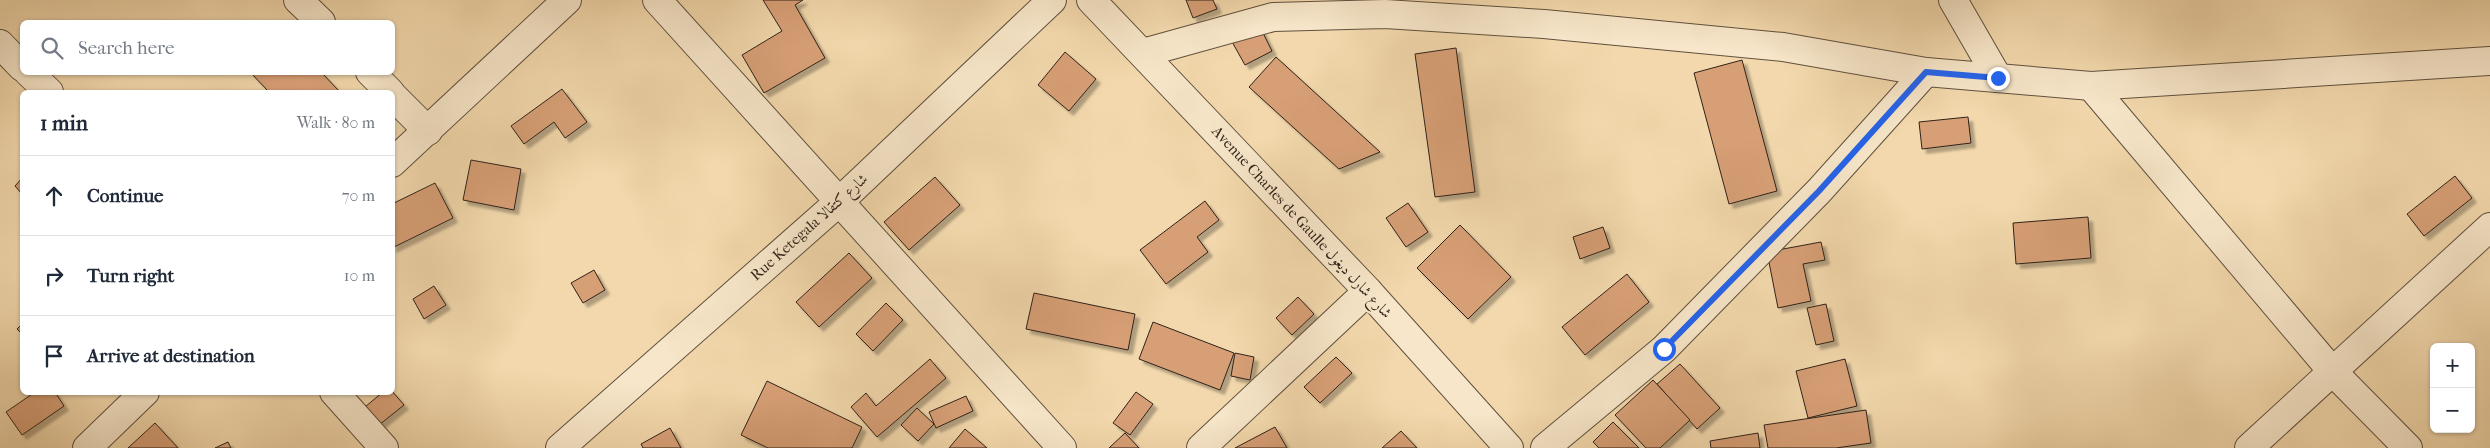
<!DOCTYPE html>
<html lang="en">
<head>
<meta charset="utf-8">
<style>
	:root { --surface:#fff; --page:#f2f2f3; --text:#1f2937; --muted:#747a83; --line:#e0e1e3 }
	body { margin:0; font-family:"IM FELL French Canon",Amiri,serif; background:var(--page); color:var(--text) }
	.controls { position:absolute; right:15px; bottom:15px; display:grid; overflow:hidden; border-radius:8px; box-shadow:0 1px 4px #0004 }
	.controls button { width:45px; height:45px; display:grid; place-items:center; padding:0; border:0; border-bottom:1px solid var(--line); background:var(--surface); color:var(--text); font:25px sans-serif }
	.stop { position:absolute; width:15px; height:15px; margin:-11px; border:4px solid #2563eb; border-radius:50%; background:#fff }
	.stop.end { background:#2563eb; border-color:#fff; box-shadow:0 1px 5px #0008 }
	.list { margin:0; padding:0; list-style:none }
	h2 { display:flex; justify-content:space-between; align-items:center; height:65px; margin:0; padding:0 20px; font-size:21px }
	h2 small { font-size:16px; font-weight:400; color:var(--muted) }
	.list li { display:grid; grid-template-columns:32px 1fr auto; gap:15px; align-items:center; box-sizing:border-box; height:80px; padding:0 20px; border-top:1px solid var(--line) }
	.list b { display:block; font-size:19px; white-space:nowrap }
	.list em { font-size:16px; font-style:normal; color:var(--muted) }
	.icon { flex:none; width:28px; height:28px; fill:none; stroke:currentColor; stroke-width:2; stroke-linecap:round; stroke-linejoin:round }
	.map { position:relative; flex:none; width:2490px; height:448px; overflow:hidden }
	.search { position:absolute; background:var(--surface); box-shadow:0 1px 4px #0004; left:20px; top:20px; width:375px; height:55px; display:flex; align-items:center; gap:12px; box-sizing:border-box; padding:0 18px; border-radius:8px; color:var(--muted); font-size:19px }
	.panel { position:absolute; background:var(--surface); box-shadow:0 1px 4px #0004; left:20px; top:90px; width:375px; height:305px; border-radius:8px }
	.map>svg:first-child { display:block }
	.building { fill:#d79f76; stroke:#302219; filter:url(#shadow) }
	.lines { fill:none; stroke-linecap:round; stroke-linejoin:round }
	.minor-casing { stroke:#60503e; stroke-width:30 }
	.minor { stroke:#f7e6c9; stroke-width:28 }
	.route { stroke:#2563eb; stroke-width:6 }
	.labels { text-anchor:middle; dominant-baseline:central; stroke-width:4.5; stroke-linejoin:round; paint-order:stroke }
	.street-label { font-size:15px; fill:#302219; stroke:#f7e6c9 }
</style>
</head>
<body>
<div class="map">
<svg width="2490" height="448" viewBox="0 0 2490 448">
	<defs>
		<filter id="shadow"><feDropShadow dx="4.5" dy="4.5" stdDeviation="1" flood-color="#0004"/></filter>
	</defs>
	<rect width="100%" height="100%" fill="#f2d8ac"/>
	<filter id="stains"><feTurbulence type="fractalNoise" baseFrequency=".004" numOctaves="4"/><feColorMatrix values="0 0 0 0 .2 0 0 0 0 .09 0 0 0 0 .02 0 0 0 .5 -.17"/></filter>
	<radialGradient id="worn" r=".72"><stop offset=".6" stop-color="#630" stop-opacity="0"/><stop offset="1" stop-color="#630" stop-opacity=".3"/></radialGradient>
	<g class="building">
		<path d="M763,0H803L795,5L825,58L764,93L742,55L782,31Z"/>
		<path d="M1186,0H1213L1217,9L1193,18Z"/>
		<path d="M1259,25L1272,51L1245,65L1231,40Z"/>
		<path d="M1456,48L1475,192L1435,197L1415,54Z"/>
		<path d="M1065,52L1096,79L1069,111L1038,85Z"/>
		<path d="M1276,57L1380,152L1339,169L1249,87Z"/>
		<path d="M1742,60L1777,191L1729,204L1694,73Z"/>
		<path d="M250,72H321L340,92H269Z"/>
		<path d="M562,89L587,122L565,138L554,122L524,144L511,126Z"/>
		<path d="M1968,117L1971,143L1922,149L1919,122Z"/>
		<path d="M471,160L521,169L514,210L463,200Z"/>
		<path d="M2455,176L2472,198L2424,236L2407,214Z"/>
		<path d="M935,177L960,205L909,250L884,222Z"/>
		<path d="M22,178V194L15,186Z"/>
		<path d="M435,183L453,218L392,248V204Z"/>
		<path d="M1205,201L1219,220L1197,237L1208,252L1166,284L1140,250Z"/>
		<path d="M1408,203L1428,232L1406,247L1386,218Z"/>
		<path d="M2088,217L2091,258L2016,264L2013,223Z"/>
		<path d="M1460,225L1511,277L1468,319L1417,268Z"/>
		<path d="M1603,227L1610,248L1580,259L1573,237Z"/>
		<path d="M1821,242L1825,260L1803,264L1811,301L1778,308L1767,252Z"/>
		<path d="M849,253L872,278L819,327L796,302Z"/>
		<path d="M594,270L605,290L583,303L571,283Z"/>
		<path d="M1627,274L1649,302L1585,355L1562,327Z"/>
		<path d="M434,286L446,305L424,319L413,299Z"/>
		<path d="M1034,293L1135,314L1128,350L1026,329Z"/>
		<path d="M1298,297L1314,314L1292,335L1276,318Z"/>
		<path d="M886,303L903,320L873,351L856,334Z"/>
		<path d="M1826,304L1834,341L1816,345L1807,308Z"/>
		<path d="M1153,322L1234,353L1220,390L1139,359Z"/>
		<path d="M22,324V334L17,329Z"/>
		<path d="M1235,353L1254,357L1250,380L1231,376Z"/>
		<path d="M1336,357L1352,373L1320,403L1304,387Z"/>
		<path d="M930,359L946,378L877,437L851,407L866,393L876,406Z"/>
		<path d="M1845,359L1857,406L1808,418L1796,371Z"/>
		<path d="M1680,364L1720,408L1697,429L1657,384Z"/>
		<path d="M1653,380L1690,420L1660,448H1646L1615,415Z"/>
		<path d="M767,381L862,427L852,448H768L741,435Z"/>
		<path d="M392,391L404,405L374,429L360,411L383,392Z"/>
		<path d="M35,392H55L64,406L22,435L6,412Z"/>
		<path d="M1136,392L1153,404L1130,435L1113,423Z"/>
		<path d="M966,396L973,411L936,428L929,412Z"/>
		<path d="M917,408L934,424L918,441L901,425Z"/>
		<path d="M1866,410L1871,443L1836,448H1768L1764,425Z"/>
		<path d="M1613,422L1639,448H1599L1593,442Z"/>
		<path d="M155,423L178,448H128Z"/>
		<path d="M1275,427L1287,448H1235Z"/>
		<path d="M670,428L681,448H643L641,444Z"/>
		<path d="M965,429L987,448H949Z"/>
		<path d="M1401,431L1417,448H1382Z"/>
		<path d="M1125,433L1139,448H1109Z"/>
		<path d="M1758,433L1760,448H1711L1710,441Z"/>
		<path d="M228,442L231,448H215Z"/>
	</g>
	<g class="lines">
		<g class="minor-casing">
			<g id="minor">
				<path d="M298,0L321,22"/>
				<path d="M657,0L1062,448"/>
				<path d="M1091,0L1368,291L1509,448"/>
				<path d="M1953,0L1998,78"/>
				<path d="M0,44L22,67"/>
				<path d="M1143,53L1273,17L1385,14L1544,24L1783,47L1926,72L2091,86L2490,61"/>
				<path d="M28,72L49,92"/>
				<path d="M370,72L390,92"/>
				<path d="M2091,86L2332,371L2408,448"/>
				<path d="M392,95L428,131"/>
				<path d="M392,163L567,0"/>
				<path d="M334,392L384,448"/>
				<path d="M87,448L145,392"/>
				<path d="M560,448L840,201L1052,0"/>
				<path d="M1201,448L1368,291"/>
				<path d="M1545,448L1664,349L1819,191L1926,72"/>
				<path d="M2249,448L2490,227"/>
			</g>
		</g>
		<use href="#minor" class="minor"/>
	</g>
	<g class="lines">
		<path class="route" d="M1664,349L1819,191L1926,72L1998,78"/>
	</g>
	<g class="labels">
		<g class="street-label">
			<text transform="translate(1302 222) rotate(47)">Avenue Charles de Gaulle شارع شارل ديغول</text>
			<text transform="translate(809 227) rotate(-42)">Rue Ketegala شارع كتقالا</text>
		</g>
	</g>
	<rect width="100%" height="100%" filter="url(#stains)"/>
	<rect width="100%" height="100%" fill="url(#worn)"/>
</svg>
<div class="controls">
<button>+</button>
<button>−</button>
</div>
<div class="stop" style="left:1664px;top:349px"></div>
<div class="stop end" style="left:1998px;top:78px"></div>
<div class="search"><svg class="icon" aria-label="search" viewBox="0 0 24 24"><circle cx="10" cy="10" r="6"/><path d="M15 15l6 6"/></svg>Search here</div>
<section class="panel">
<h2>1 min<small>Walk · 80 m</small></h2>
<ul class="list">
<li><svg class="icon" aria-label="ahead" viewBox="0 0 24 24"><path d="M12 20V5M6 11l6-6 6 6"/></svg><div><b>Continue</b></div><em>70 m</em></li>
<li><svg class="icon" aria-label="right" viewBox="0 0 24 24"><path d="M7 20v-9h11M14 6l5 5-5 5"/></svg><div><b>Turn right</b></div><em>10 m</em></li>
<li><svg class="icon" aria-label="arrive" viewBox="0 0 24 24"><path d="M6 21V4h12l-3 4 3 4H6"/></svg><div><b>Arrive at destination</b></div></li>
</ul>
</section>
</div>
</body>
</html>
